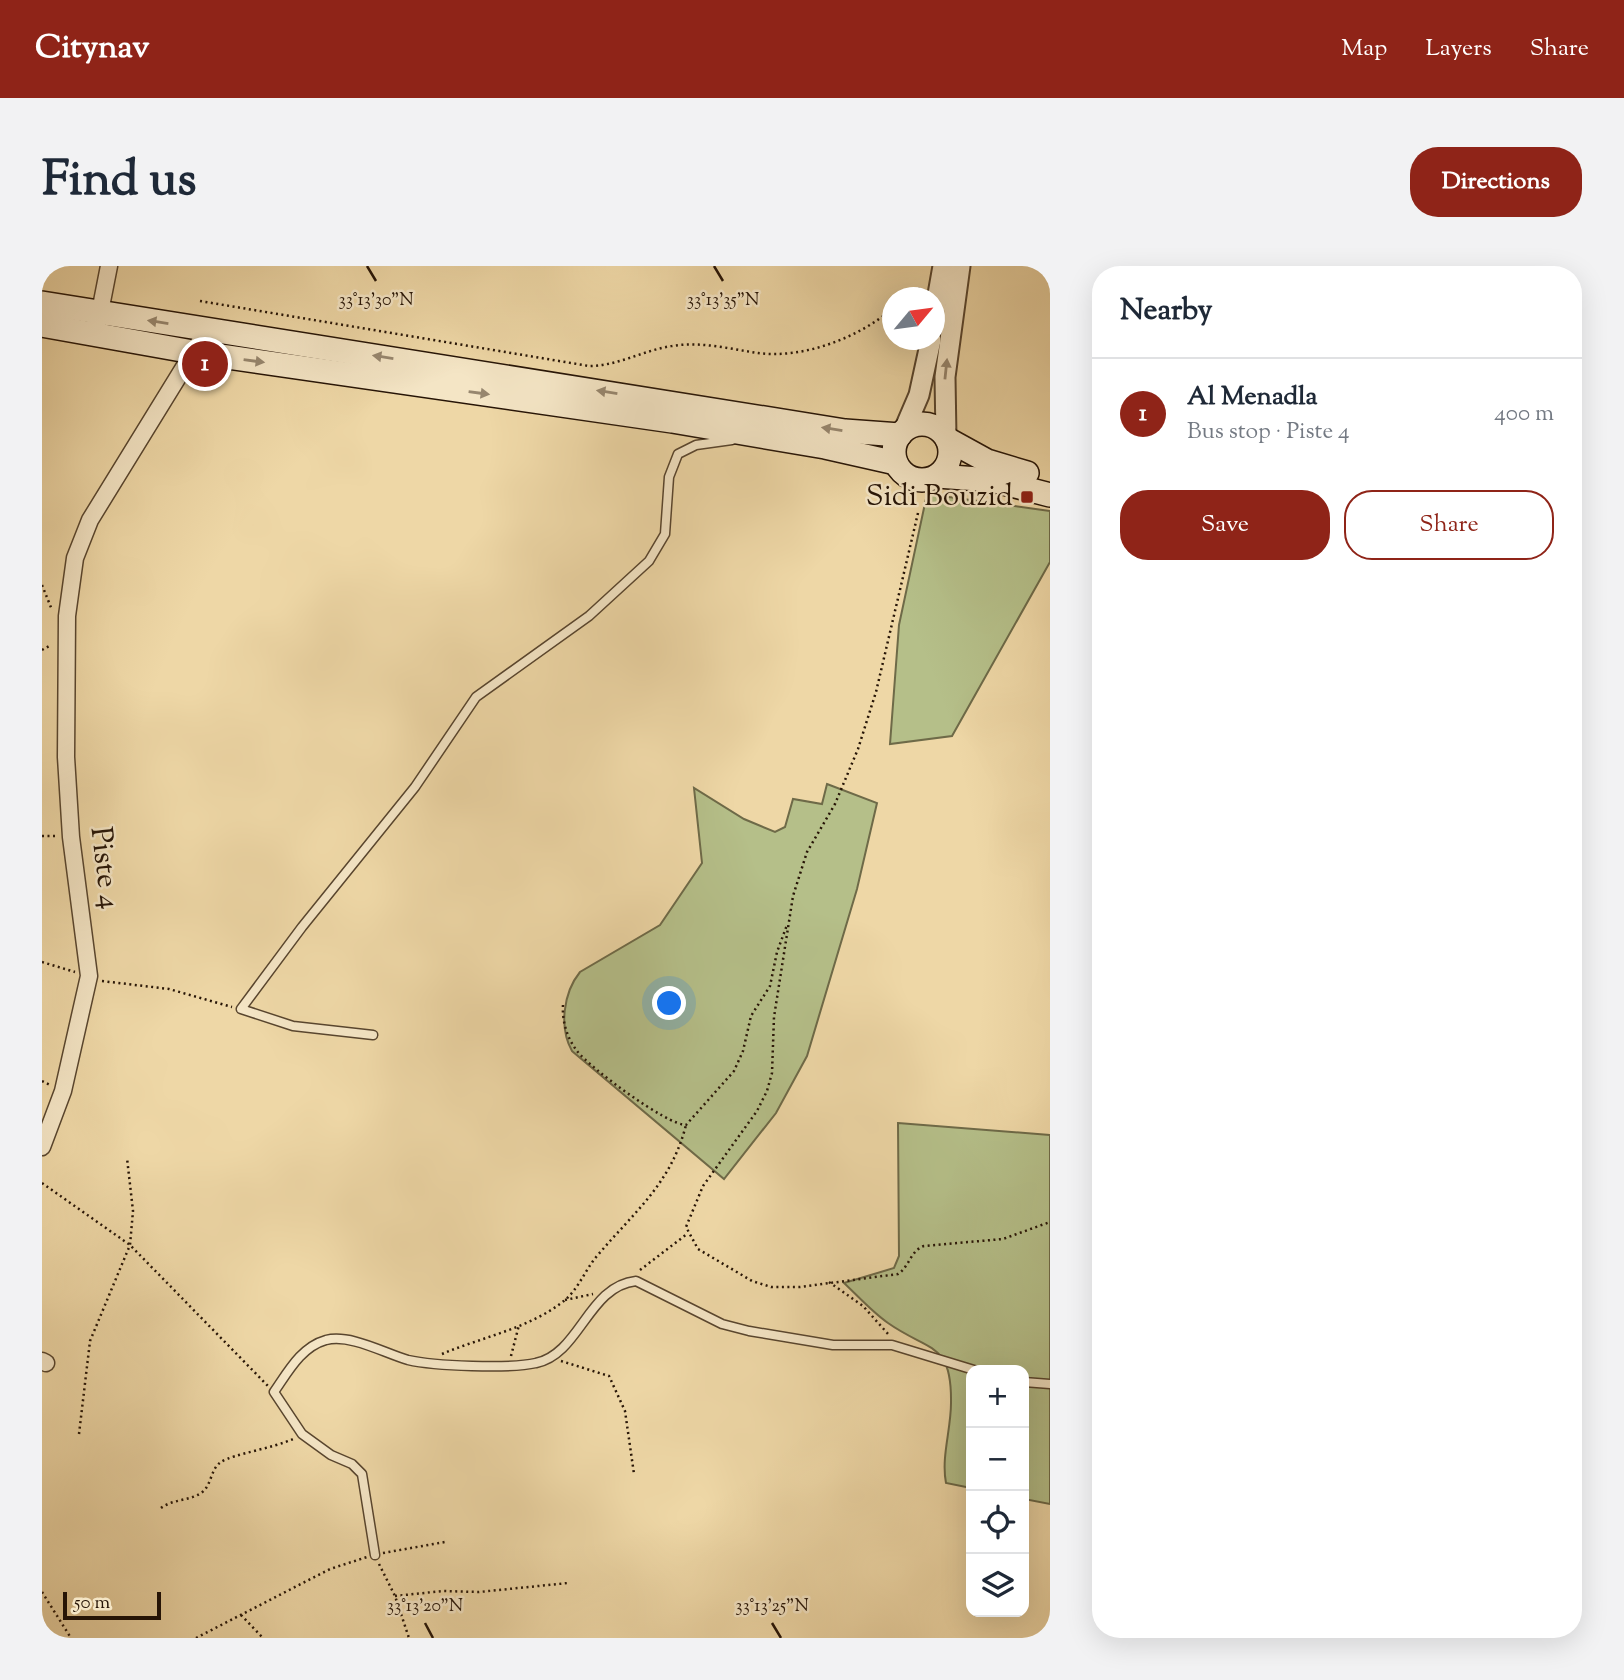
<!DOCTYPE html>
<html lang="en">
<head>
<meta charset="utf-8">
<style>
	:root { --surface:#fff; --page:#f2f2f3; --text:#1f2937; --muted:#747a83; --line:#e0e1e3; --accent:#8f2418 }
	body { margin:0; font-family:"Sorts Mill Goudy",serif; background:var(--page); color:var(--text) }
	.controls { position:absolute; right:21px; bottom:21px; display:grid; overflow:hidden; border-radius:14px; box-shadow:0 7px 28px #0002 }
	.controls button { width:63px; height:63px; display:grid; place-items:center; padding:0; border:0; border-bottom:2px solid var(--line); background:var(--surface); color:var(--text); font:35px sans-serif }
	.compass { position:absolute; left:840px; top:21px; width:63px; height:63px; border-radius:50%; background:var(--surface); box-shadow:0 7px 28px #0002; rotate:61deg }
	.scale { position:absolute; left:21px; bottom:18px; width:98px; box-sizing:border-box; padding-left:7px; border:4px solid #261406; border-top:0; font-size:19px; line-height:24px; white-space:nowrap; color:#261406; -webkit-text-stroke:5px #f4e5c5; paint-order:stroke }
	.you { position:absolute; left:628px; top:738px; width:24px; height:24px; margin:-18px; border:5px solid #fff; border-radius:50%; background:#1a73e8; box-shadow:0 0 0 10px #1a73e833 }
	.badge { display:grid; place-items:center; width:46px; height:46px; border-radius:50%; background:var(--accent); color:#fff; font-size:23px; font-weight:700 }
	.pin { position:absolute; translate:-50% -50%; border:4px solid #fff; box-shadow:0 2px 7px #0006 }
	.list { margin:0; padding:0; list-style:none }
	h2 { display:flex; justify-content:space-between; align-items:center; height:91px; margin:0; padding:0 28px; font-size:30px }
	h2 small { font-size:23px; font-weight:400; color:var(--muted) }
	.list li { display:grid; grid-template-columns:46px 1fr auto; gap:21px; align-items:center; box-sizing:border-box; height:112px; padding:0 28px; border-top:2px solid var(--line) }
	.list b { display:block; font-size:26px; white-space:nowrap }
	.list p { margin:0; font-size:23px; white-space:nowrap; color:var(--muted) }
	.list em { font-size:23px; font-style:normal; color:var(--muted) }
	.actions { display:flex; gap:14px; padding:21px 28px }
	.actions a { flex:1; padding:16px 0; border:2px solid var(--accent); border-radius:28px; text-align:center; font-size:24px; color:var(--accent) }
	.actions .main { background:var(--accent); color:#fff }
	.icon { flex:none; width:38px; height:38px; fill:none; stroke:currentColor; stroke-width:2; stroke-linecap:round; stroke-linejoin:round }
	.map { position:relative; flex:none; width:1008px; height:1372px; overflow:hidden; border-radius:28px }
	header { display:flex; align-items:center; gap:42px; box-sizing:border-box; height:98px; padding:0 35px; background:var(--accent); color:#fff }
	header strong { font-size:33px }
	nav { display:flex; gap:38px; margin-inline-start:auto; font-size:24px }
	.intro { display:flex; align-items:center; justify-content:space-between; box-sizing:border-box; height:168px; padding:0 42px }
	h1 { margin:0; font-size:49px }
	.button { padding:18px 32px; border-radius:28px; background:var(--accent); color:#fff; font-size:24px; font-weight:700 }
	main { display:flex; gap:42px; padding:0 42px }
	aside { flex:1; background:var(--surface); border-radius:28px; box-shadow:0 7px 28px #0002 }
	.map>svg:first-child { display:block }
	.green { fill:#b5bf89; stroke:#6e6a48; stroke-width:2 }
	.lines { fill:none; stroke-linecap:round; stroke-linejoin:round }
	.service-casing { stroke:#58452e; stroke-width:11 }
	.minor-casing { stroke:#58452e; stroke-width:19 }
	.tertiary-casing { stroke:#58452e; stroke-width:23 }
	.secondary-casing { stroke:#261406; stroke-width:26 }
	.path { stroke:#261406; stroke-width:2.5; stroke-dasharray:2 3.5; stroke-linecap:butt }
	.service { stroke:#f4e5c5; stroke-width:8 }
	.minor { stroke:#f4e5c5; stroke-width:16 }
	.tertiary { stroke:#f4e5c5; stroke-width:19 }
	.secondary { stroke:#f4e5c5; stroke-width:23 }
	.oneway { fill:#97876f }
	.ticks { fill:none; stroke:#261406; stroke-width:2.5 }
	.poi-dot { fill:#8f2418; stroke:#f4e5c5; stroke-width:2.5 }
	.labels { text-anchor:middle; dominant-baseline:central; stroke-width:5; stroke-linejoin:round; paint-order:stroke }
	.poi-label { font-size:30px; fill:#261406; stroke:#f4e5c5; text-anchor:end }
	.street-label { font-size:30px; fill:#261406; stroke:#f4e5c5 }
	.ticks-label { font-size:18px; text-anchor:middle; fill:#261406; stroke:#f4e5c5; stroke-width:5; stroke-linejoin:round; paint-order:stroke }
</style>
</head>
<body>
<header>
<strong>Citynav</strong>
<nav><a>Map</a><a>Layers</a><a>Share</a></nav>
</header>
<div class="intro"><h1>Find us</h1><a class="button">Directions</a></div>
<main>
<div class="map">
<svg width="1008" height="1372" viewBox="0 0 1008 1372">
	<rect width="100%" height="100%" fill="#eed7a6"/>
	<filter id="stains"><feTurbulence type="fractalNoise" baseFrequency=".00286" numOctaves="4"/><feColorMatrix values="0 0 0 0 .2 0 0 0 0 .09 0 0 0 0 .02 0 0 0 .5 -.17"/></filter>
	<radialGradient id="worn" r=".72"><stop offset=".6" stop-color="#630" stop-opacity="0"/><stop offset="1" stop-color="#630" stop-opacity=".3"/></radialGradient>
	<g class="green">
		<path d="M885,228L1008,245V296L910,470L848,478L857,359Z"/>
		<path d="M785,518L835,537L815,623L765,790L734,847L682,913L530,785C517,762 521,727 538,706L618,659L660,597L652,522L702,553L733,566L743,561L751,533L780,538Z"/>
		<path d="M856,857L1008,869V1238L982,1233V1104H929V1222L904,1217C899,1191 909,1164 909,1137C910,1075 887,1086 846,1057C830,1046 816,1030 802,1017L852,1002L857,990Z"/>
	</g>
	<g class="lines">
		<g class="service-casing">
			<g id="service">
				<path d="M331,769L251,760L199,743L260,661L373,521L434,431L547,350L607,295L623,268L627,211L636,188L654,179L690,174"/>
				<path d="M982,1116L1008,1118"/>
				<path d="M333,1289L320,1208L310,1198L289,1189L260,1168L232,1126C246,1106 259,1081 284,1074C309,1068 342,1087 366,1094C392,1100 468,1103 494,1097C538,1088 546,1020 594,1015L680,1058L707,1065L791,1079H850L932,1104"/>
			</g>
		</g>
		<g class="minor-casing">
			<g id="minor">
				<path d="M56,56L67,0"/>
				<path d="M0,881L21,825L47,710L29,571L24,491L25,350L33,292L48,254L165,64"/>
				<path d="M0,1095L4,1097"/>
			</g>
		</g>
		<g class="tertiary-casing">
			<g id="tertiary">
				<path d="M892,51L901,0"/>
				<path d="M862,164L877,129L889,74"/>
				<path d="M904,171L903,111L918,0"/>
			</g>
		</g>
		<g class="secondary-casing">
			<g id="secondary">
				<path d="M0,37L803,165L858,169"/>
				<path d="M0,59L151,86L630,155L783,181L854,197"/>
				<circle cx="880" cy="186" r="28"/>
				<path d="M905,173L945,195L985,207"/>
				<path d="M895,210L950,214L1008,229"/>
			</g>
		</g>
		<g class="path">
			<path d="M862,32L880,21"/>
			<path d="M158,35L547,100C576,100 602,84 630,80C658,75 688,83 716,87C761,93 816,72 850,43"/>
			<path d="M876,247L834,426L816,483L793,538L765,586L751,630L732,751L730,807L725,825L715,845L661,920L644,961L656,983L710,1015L729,1021H758L856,1008C868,1000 868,985 882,980L961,973L1008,956"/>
			<path d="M0,319L10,344"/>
			<path d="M0,384L9,379"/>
			<path d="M0,570H15"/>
			<path d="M0,696L33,706"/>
			<path d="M60,715L127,723L190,741"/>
			<path d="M521,739C520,755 525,772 535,785C548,802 625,859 644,859L692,805L701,785L709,750L728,720L735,686L745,659"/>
			<path d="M0,815L8,819"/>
			<path d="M0,917L88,979L226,1120"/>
			<path d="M598,1004L645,968"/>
			<path d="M787,1016L821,1040L847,1069"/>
			<path d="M523,1034L551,1028"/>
			<path d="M400,1088C440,1071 489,1062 523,1034C537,1022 543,1004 555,990C592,946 629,918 644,859"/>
			<path d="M469,1090L477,1059"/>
			<path d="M519,1095L567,1110L583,1145L592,1208"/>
			<path d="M37,1168L48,1075L88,979L91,945L85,892"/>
			<path d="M119,1242C131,1233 147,1235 159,1227C170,1220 168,1203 179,1196C191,1188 232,1182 251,1173"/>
			<path d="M341,1287L403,1276"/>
			<path d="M337,1298L353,1330L367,1372"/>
			<path d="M0,1326L29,1372"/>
			<path d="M353,1330L401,1325L437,1326L526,1317"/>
			<path d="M199,1349L221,1372"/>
			<path d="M154,1372L288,1303L325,1291"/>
		</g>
		<use href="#service" class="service"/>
		<use href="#minor" class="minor"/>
		<use href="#tertiary" class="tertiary"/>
		<use href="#secondary" class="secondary"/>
	</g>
	<defs><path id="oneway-solid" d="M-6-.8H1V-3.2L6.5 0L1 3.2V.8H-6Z" transform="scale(1.75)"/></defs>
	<g class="oneway">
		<use href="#oneway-solid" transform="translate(116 56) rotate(-171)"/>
		<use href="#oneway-solid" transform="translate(341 91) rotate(-171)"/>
		<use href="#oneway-solid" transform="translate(212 95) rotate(8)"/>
		<use href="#oneway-solid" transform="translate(904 103) rotate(-84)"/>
		<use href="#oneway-solid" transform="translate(565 126) rotate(-171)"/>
		<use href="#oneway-solid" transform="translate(437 127) rotate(8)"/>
		<use href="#oneway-solid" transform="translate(790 163) rotate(-171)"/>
	</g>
	<path class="ticks" d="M325,0L334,15M672,0L681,15M383,1357L391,1372M730,1357L739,1372"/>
	<rect class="poi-dot" x="978" y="224" width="14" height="14" rx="3.5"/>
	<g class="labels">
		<g class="poi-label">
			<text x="971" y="231">Sidi Bouzid</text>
		</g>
		<g class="street-label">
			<text transform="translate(62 602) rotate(83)">Piste 4</text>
		</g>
	</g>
	<g class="ticks-label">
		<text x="334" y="39">33°13'30"N</text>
		<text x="681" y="39">33°13'35"N</text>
		<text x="383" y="1345">33°13'20"N</text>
		<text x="730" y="1345">33°13'25"N</text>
	</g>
	<rect width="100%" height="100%" filter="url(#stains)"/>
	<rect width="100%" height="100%" fill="url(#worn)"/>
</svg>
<div class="controls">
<button>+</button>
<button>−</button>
<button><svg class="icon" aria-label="locate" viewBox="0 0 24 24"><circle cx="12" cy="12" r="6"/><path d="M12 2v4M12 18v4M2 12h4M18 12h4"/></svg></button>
<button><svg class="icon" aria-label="layers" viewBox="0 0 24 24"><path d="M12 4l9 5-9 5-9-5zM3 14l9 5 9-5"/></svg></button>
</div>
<svg class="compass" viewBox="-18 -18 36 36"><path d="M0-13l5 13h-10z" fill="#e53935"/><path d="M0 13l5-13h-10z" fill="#747a83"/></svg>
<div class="scale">50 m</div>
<div class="you"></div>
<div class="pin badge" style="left:163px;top:98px">1</div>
</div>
<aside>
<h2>Nearby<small></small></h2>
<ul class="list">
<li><span class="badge">1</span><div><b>Al Menadla</b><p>Bus stop · Piste 4</p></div><em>400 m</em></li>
</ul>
<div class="actions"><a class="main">Save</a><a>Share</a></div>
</aside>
</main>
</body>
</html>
